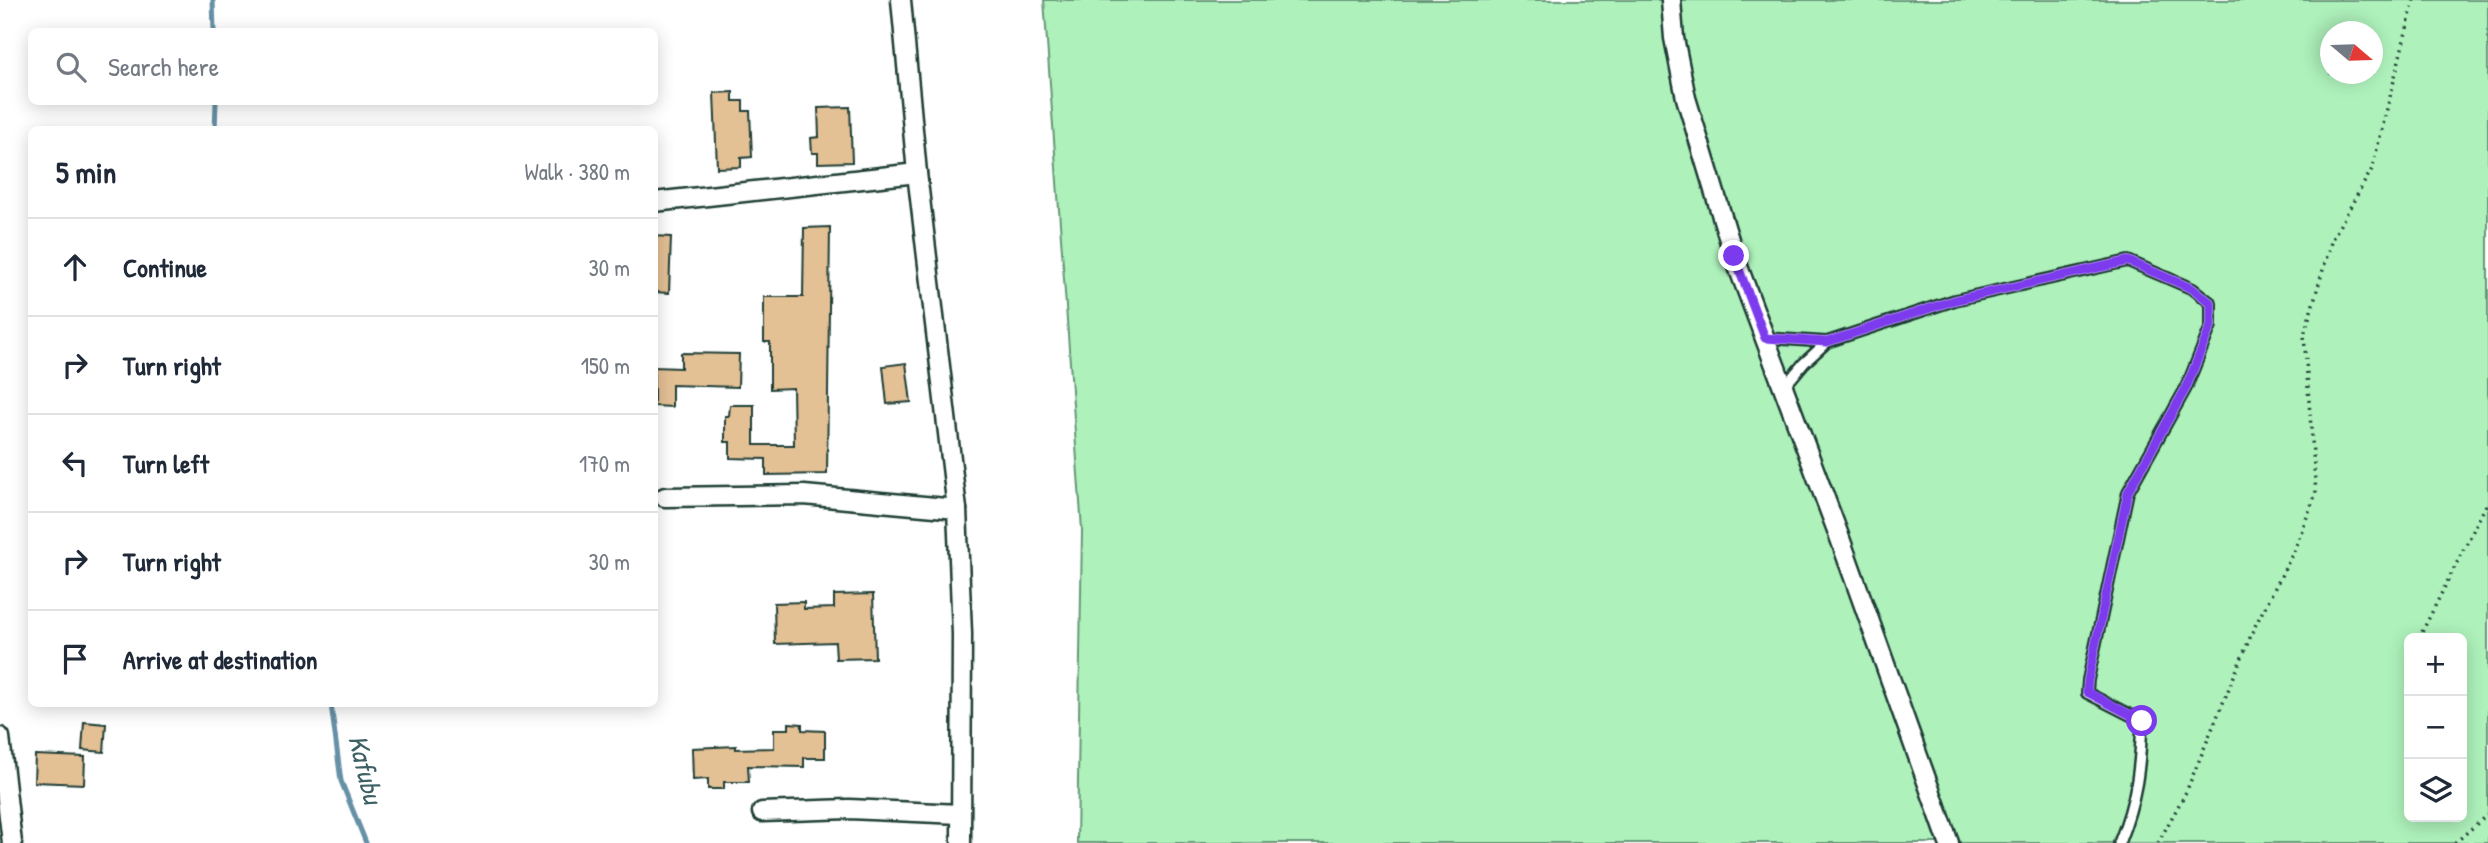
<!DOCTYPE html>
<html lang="en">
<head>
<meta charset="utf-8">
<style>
	:root { --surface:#fff; --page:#f6f6f7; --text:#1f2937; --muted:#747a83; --line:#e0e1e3 }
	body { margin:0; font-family:"Patrick Hand",sans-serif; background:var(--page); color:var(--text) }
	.controls { position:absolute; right:21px; bottom:21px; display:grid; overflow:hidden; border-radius:10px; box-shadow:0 4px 18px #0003 }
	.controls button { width:63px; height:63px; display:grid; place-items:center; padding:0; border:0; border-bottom:2px solid var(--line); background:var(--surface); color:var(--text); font:35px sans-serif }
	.compass { position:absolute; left:2320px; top:21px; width:63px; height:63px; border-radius:50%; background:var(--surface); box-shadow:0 4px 18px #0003; rotate:109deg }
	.stop { position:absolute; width:21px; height:21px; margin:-16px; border:5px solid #7c3aed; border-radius:50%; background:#fff }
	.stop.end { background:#7c3aed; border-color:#fff; box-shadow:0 2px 7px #0008 }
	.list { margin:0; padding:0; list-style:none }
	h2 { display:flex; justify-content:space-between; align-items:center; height:91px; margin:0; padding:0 28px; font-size:30px }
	h2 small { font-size:23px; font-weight:400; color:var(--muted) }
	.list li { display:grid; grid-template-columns:46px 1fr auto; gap:21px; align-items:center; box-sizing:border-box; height:98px; padding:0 28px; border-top:2px solid var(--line) }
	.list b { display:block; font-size:26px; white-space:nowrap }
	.list em { font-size:23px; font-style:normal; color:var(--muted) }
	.icon { flex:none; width:38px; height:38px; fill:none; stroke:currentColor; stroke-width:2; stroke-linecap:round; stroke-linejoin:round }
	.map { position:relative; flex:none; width:2488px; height:843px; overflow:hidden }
	.search { position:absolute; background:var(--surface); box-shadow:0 4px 18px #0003; left:28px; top:28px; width:630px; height:77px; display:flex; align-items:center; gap:18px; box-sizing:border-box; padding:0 24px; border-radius:10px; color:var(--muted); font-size:26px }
	.panel { position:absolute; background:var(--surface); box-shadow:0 4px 18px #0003; left:28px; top:126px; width:630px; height:581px; border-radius:10px }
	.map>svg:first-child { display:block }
	.green { fill:#aef1bb; stroke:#669778; stroke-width:2; fill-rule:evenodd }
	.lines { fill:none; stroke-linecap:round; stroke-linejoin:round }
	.stream { stroke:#6690a6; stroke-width:5 }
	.building { fill:#e4c095; stroke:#1f3d34; stroke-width:2 }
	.service-casing { stroke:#1f3d34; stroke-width:14 }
	.minor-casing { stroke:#1f3d34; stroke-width:23 }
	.path { stroke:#1f3d34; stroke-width:3.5; stroke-dasharray:2 5; stroke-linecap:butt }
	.service { stroke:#fff; stroke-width:9 }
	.minor { stroke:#fff; stroke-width:18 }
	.route { stroke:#7c3aed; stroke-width:9 }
	.labels { text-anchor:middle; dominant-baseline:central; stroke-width:5; stroke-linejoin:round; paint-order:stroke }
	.water-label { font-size:28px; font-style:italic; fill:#3d6064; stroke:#fff }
</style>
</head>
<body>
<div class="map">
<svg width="2488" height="843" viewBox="0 0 2488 843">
	<rect width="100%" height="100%" fill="#fff"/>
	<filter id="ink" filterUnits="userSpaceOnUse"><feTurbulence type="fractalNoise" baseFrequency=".0143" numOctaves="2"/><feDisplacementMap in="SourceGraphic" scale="14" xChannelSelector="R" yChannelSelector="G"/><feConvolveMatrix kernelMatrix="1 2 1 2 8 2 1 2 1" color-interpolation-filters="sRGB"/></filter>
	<g filter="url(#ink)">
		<path class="green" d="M1044,0H2488V843H1077L1082,530ZM2330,32H2372V74H2330ZM2409,638H2462V817H2409Z"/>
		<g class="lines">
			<g class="stream">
				<path d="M213,0L214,32"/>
				<path d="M215,130L216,102"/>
				<path d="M331,704L341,781L366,843"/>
			</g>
		</g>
		<g class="building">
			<path d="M733,92V101H743V111H750L752,157L741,158V167L717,168L714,93Z"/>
			<path d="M850,107L852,162L818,163V153H812L811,138L819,137L818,108Z"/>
			<path d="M830,227L827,474L766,475V459L730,458V442H725V416H729L730,405H754V445H794L793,388L770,389V342H764V297H803L804,228Z"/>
			<path d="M654,236L671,237L669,293L654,292Z"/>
			<path d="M681,353L739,354L738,387L672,385V407L654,406V367L681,368Z"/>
			<path d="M906,363L911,402L887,404L883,366Z"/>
			<path d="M873,594L875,658L836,659L835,642L775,644L774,603L804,602V609L834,608V595Z"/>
			<path d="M84,722L106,724L104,752L82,750Z"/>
			<path d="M789,723L802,724V730L825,731V758H804V767L748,766L749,782H724V789H708V779L693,780L692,748L736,746V749L774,748V729H789Z"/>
			<path d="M35,755L85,757L84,784L34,782Z"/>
		</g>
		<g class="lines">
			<g class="service-casing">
				<g id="service">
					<path d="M1765,338L1827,342"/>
					<path d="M1784,387L1804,363L1827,342L1955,300L2128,261L2193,289L2211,303V326L2186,388L2128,492L2088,680L2087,693L2142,721C2140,769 2137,798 2119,843"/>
				</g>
			</g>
			<g class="minor-casing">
				<g id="minor">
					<path d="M901,0L917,173L957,509L962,634L961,843"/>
					<path d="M1671,0L1674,38L1686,98L1734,256L1838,533L1949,843"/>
					<path d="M654,202L917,173"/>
					<path d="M665,497L804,495L957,509"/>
					<path d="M0,737L12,843"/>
					<path d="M762,812L849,809L960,814"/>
				</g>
			</g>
			<g class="path">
				<path d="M2419,638L2488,501"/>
				<path d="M2409,660V658"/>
				<path d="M2158,843L2186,792L2254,628L2294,551L2316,493L2304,335L2332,239L2372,169L2414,0"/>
				<path d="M2455,843L2488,814"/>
			</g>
			<use href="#service" class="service"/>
			<use href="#minor" class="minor"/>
		</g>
	</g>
	<g class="lines" filter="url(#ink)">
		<path class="route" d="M1734,256L1765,338L1827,342L1955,300L2128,261L2193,289L2211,303V326L2186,388L2128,492L2088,680L2087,692L2142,721"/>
	</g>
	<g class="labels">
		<g class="water-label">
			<text transform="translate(366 769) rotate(76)">Kafubu</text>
		</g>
	</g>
</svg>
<div class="controls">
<button>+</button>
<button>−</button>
<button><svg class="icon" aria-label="layers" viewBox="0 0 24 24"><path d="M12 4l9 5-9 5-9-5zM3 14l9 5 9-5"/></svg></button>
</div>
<svg class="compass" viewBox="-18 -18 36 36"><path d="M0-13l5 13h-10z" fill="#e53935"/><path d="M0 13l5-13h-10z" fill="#747a83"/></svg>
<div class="stop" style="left:2142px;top:721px"></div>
<div class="stop end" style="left:1734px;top:256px"></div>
<div class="search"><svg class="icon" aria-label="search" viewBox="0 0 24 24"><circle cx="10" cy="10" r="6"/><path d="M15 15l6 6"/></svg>Search here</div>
<section class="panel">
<h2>5 min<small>Walk · 380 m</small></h2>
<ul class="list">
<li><svg class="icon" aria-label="ahead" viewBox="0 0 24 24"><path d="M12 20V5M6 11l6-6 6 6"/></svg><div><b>Continue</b></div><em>30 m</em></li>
<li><svg class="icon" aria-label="right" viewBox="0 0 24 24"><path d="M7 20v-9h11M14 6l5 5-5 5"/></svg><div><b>Turn right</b></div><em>150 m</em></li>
<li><svg class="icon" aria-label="left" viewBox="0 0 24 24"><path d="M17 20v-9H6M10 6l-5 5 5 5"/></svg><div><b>Turn left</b></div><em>170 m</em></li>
<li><svg class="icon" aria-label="right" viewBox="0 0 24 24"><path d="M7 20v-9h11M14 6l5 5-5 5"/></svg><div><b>Turn right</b></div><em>30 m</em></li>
<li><svg class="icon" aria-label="arrive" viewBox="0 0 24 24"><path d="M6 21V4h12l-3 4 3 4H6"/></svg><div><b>Arrive at destination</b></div></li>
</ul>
</section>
</div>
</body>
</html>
